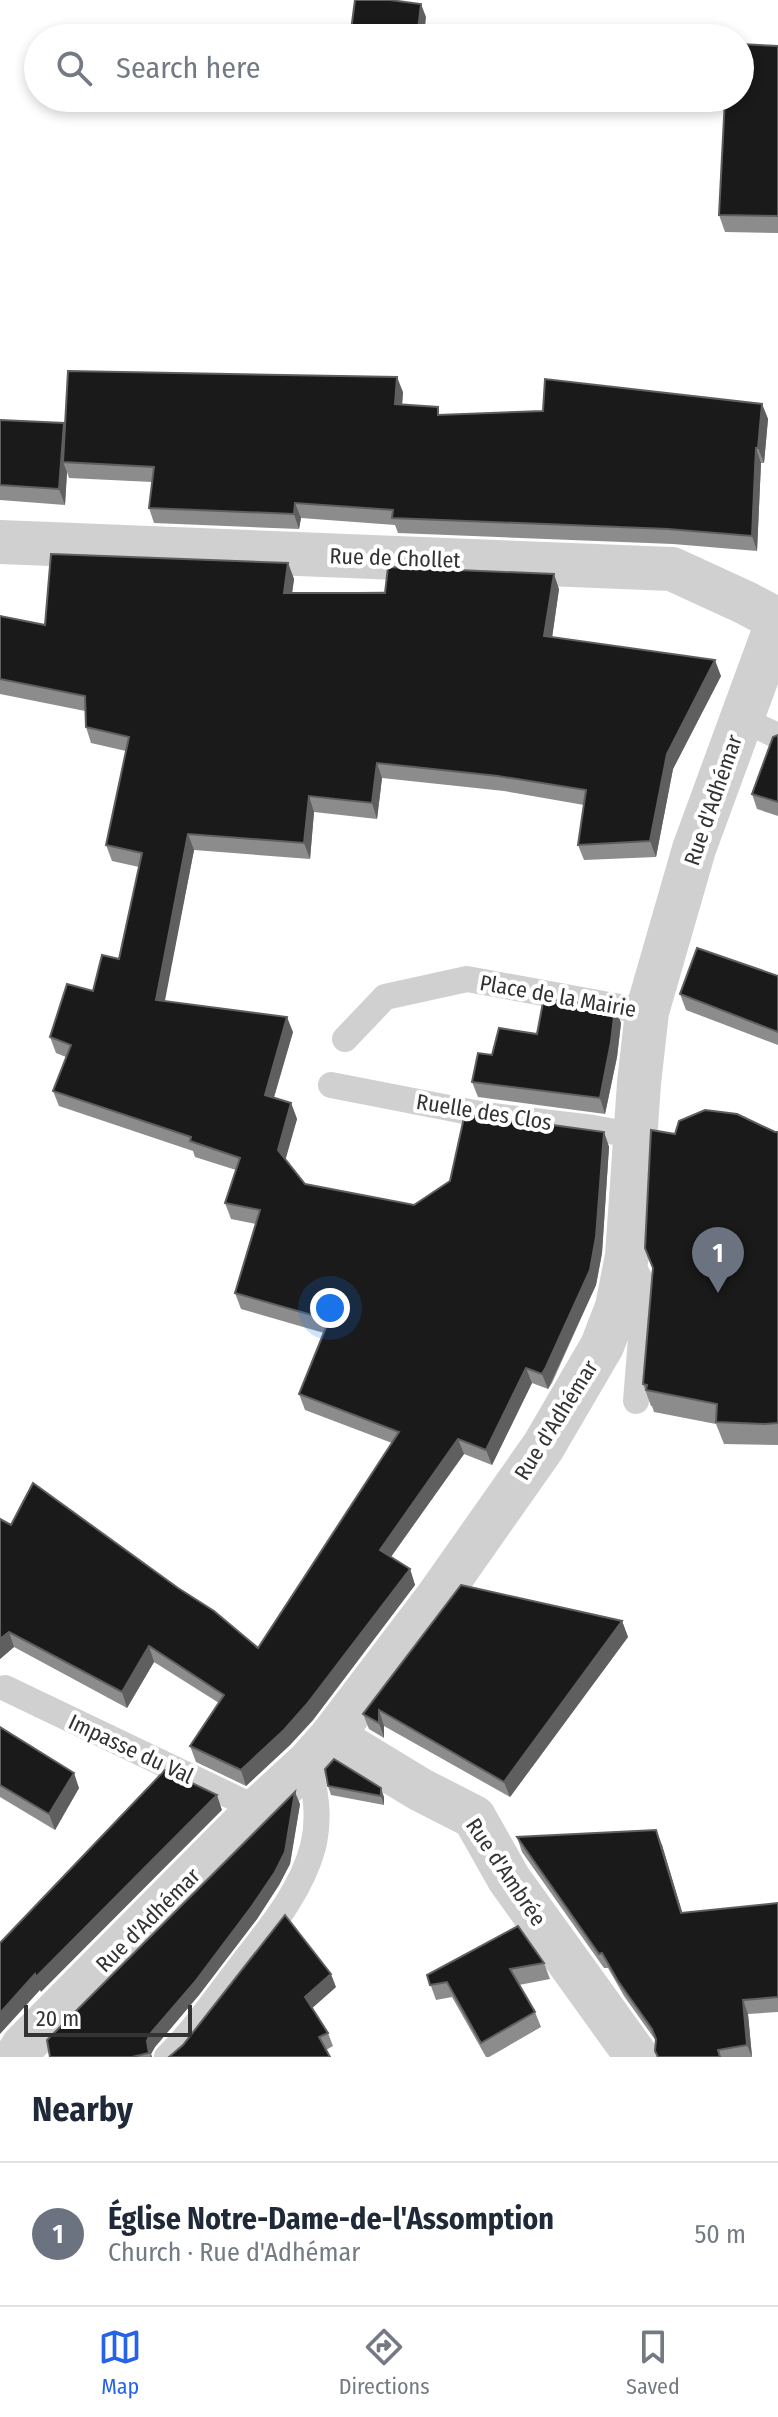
<!DOCTYPE html>
<html lang="en">
<head>
<meta charset="utf-8">
<style>
	:root { --surface:#fff; --page:#f6f6f7; --text:#1f2937; --muted:#747a83; --line:#e0e1e3; --accent:#2563eb }
	body { margin:0; font-family:"Fira Sans Condensed",sans-serif; background:var(--page); color:var(--text) }
	.scale { position:absolute; left:24px; bottom:20px; width:168px; box-sizing:border-box; padding-left:8px; border:4px solid #333; border-top:0; font-size:22px; line-height:28px; white-space:nowrap; color:#333; -webkit-text-stroke:6px #fff; paint-order:stroke }
	.you { position:absolute; left:330px; top:1308px; width:28px; height:28px; margin:-20px; border:6px solid #fff; border-radius:50%; background:#1a73e8; box-shadow:0 0 0 12px #1a73e833 }
	.badge { display:grid; place-items:center; width:52px; height:52px; border-radius:50%; background:var(--accent); color:#fff; font-size:26px; font-weight:700 }
	.pin { position:absolute; translate:-50% -66px; filter:drop-shadow(0 2px 4px #0008) }
	.pin::after { content:''; position:absolute; top:42px; width:28px; height:24px; background:inherit; clip-path:polygon(0 0,100% 0,50% 100%) }
	.list { margin:0; padding:0; list-style:none }
	h2 { display:flex; justify-content:space-between; align-items:center; height:104px; margin:0; padding:0 32px; font-size:34px }
	h2 small { font-size:26px; font-weight:400; color:var(--muted) }
	.list li { display:grid; grid-template-columns:52px 1fr auto; gap:24px; align-items:center; box-sizing:border-box; height:144px; padding:0 32px; border-top:2px solid var(--line) }
	.list b { display:block; font-size:30px; white-space:nowrap }
	.list p { margin:0; font-size:26px; white-space:nowrap; color:var(--muted) }
	.list em { font-size:26px; font-style:normal; color:var(--muted) }
	.icon { flex:none; width:44px; height:44px; fill:none; stroke:currentColor; stroke-width:2; stroke-linecap:round; stroke-linejoin:round }
	.map { position:relative; flex:none; width:778px; height:2057px; overflow:hidden }
	.search { position:absolute; background:var(--surface); box-shadow:0 4px 12px #0003; left:24px; right:24px; top:24px; height:88px; display:flex; align-items:center; gap:20px; box-sizing:border-box; padding:0 28px; border-radius:44px; color:var(--muted); font-size:30px }
	.sheet { height:248px; background:var(--surface) }
	nav { display:flex; justify-content:space-around; align-items:center; box-sizing:border-box; height:112px; border-top:2px solid var(--line); background:var(--surface); font-size:22px; color:var(--muted) }
	nav a { display:grid; justify-items:center; gap:4px }
	nav .on { color:var(--accent) }
	.map>svg:first-child { display:block }
	.lines { fill:none; stroke-linecap:round; stroke-linejoin:round }
	.lane { stroke:#d0d0d0; stroke-width:26 }
	.street { stroke:#d0d0d0; stroke-width:44 }
	.wall { fill:#8c8c8c }
	.shaded-wall { fill:#5f5f5f }
	.building { fill:#1a1a1a; stroke:#5f5f5f; stroke-width:2 }
	.labels { text-anchor:middle; dominant-baseline:central; stroke-width:8; stroke-linejoin:round; paint-order:stroke }
	.street-label { font-size:22px; fill:#333; stroke:#fff }
</style>
</head>
<body>
<div class="map">
<svg width="778" height="2057" viewBox="0 0 778 2057">
	<rect width="100%" height="100%" fill="#fff"/>
	<g class="lines">
		<g class="lane">
			<path d="M741,719L778,736"/>
			<path d="M345,1039L385,997L467,979L647,1012"/>
			<path d="M331,1085L485,1115L593,1128L637,1136"/>
			<path d="M627,1256L645,1288L636,1401"/>
			<path d="M5,1688L258,1809"/>
			<path d="M167,2057C193,2031 214,2001 236,1972C265,1934 300,1895 313,1847C320,1817 316,1792 308,1763"/>
		</g>
		<g class="street">
			<path d="M0,542L672,569L746,603L778,620"/>
			<path d="M332,1736L421,1790L474,1817L509,1879L637,2057"/>
			<path d="M16,2057L23,2046L258,1809L308,1763L332,1736L439,1595L543,1447L602,1346L617,1307L627,1256L639,1083L647,1012L694,849L778,620"/>
		</g>
	</g>
	<g class="wall">
		<path d="M778,46V233L725,232L719,215Z"/>
		<path d="M403,392L402,405L441,415L762,404L768,419L764,463H761L757,551L673,544L398,533L395,525L301,518L299,529L154,523L149,508L152,482L69,478L67,472L65,505L0,500V420L64,423L65,427Z"/>
		<path d="M288,563L294,579L292,593L559,589L552,637L721,676L673,769L656,857L584,860L578,845L584,805L504,791L382,778L377,819L314,812L310,859L194,850L164,1001L293,1032L274,1098L291,1103L297,1119L285,1159L305,1184L414,1205L604,1132L609,1147L602,1253L596,1285L552,1383L548,1389L532,1383L492,1465L464,1454L391,1557L410,1569L415,1585L313,1720L290,1745L246,1786L196,1762L190,1746L219,1703L154,1662L127,1708L14,1647L0,1659V1519L258,1648L392,1443L305,1410L299,1394L324,1333L241,1309L235,1293L256,1224L231,1219L225,1203L236,1170L195,1157L193,1151L59,1106L53,1091L66,1057L56,1053L50,1037L93,991L119,959L139,867L112,861L106,845L126,751L91,743L86,727L85,711L0,694V616L45,625Z"/>
		<path d="M778,735V816L757,809L752,794Z"/>
		<path d="M778,976V1045L686,1010L680,994Z"/>
		<path d="M615,1008L621,1023L617,1057L605,1114L478,1097L472,1082L492,1055L537,1034Z"/>
		<path d="M778,1132V1445L724,1444L716,1424L654,1412L652,1406H651L643,1384L653,1269L645,1248L675,1134Z"/>
		<path d="M622,1621L628,1637L510,1797L384,1726V1738L369,1729L363,1714Z"/>
		<path d="M0,1727L79,1788L55,1830L0,1797Z"/>
		<path d="M328,1786L384,1797V1805L331,1795Z"/>
		<path d="M300,1804L290,1864L279,1885L257,1919L199,1995L155,2047L151,2054L152,2057H50Z"/>
		<path d="M517,1837L662,1845L682,1913L778,1903V2012L748,2014L752,2057H657L656,2041L624,1996L608,1968H604L522,1852Z"/>
		<path d="M544,1963L550,1979L519,1985L535,2012L541,2027L489,2057H486L452,1997L436,2000L427,1975Z"/>
		<path d="M336,1987L312,2008L328,2033L333,2046L326,2050L169,2057Z"/>
	</g>
	<g class="shaded-wall">
		<path d="M421,4L426,17L424,38H417Z"/>
		<path d="M397,377L403,392L401,419L395,404Z"/>
		<path d="M762,404L768,419L764,463L758,448Z"/>
		<path d="M64,423L70,439L63,462L67,472L65,505L59,489Z"/>
		<path d="M756,448L761,463L757,551L752,536Z"/>
		<path d="M295,503L301,518L299,529L294,514Z"/>
		<path d="M288,563L294,579L290,608L284,593Z"/>
		<path d="M554,574L559,589L550,652L544,636Z"/>
		<path d="M715,660L721,676L673,769L656,857L650,841L667,754Z"/>
		<path d="M377,763L382,778L377,819L372,803Z"/>
		<path d="M309,796L314,812L310,859L304,843Z"/>
		<path d="M188,834L194,850L162,1016L156,1000Z"/>
		<path d="M615,1008L621,1023L617,1057L605,1114L600,1098Z"/>
		<path d="M287,1017L293,1032L270,1110L265,1095Z"/>
		<path d="M291,1103L297,1119L284,1165L278,1150Z"/>
		<path d="M604,1132L609,1147L602,1253L596,1285L548,1389L542,1374Z"/>
		<path d="M526,1368L532,1383L492,1465L486,1450Z"/>
		<path d="M458,1439L464,1454L385,1565L380,1550Z"/>
		<path d="M410,1569L415,1585L313,1720L290,1745L246,1786L241,1770Z"/>
		<path d="M622,1621L628,1637L510,1797L504,1782Z"/>
		<path d="M9,1632L14,1647L0,1659V1639Z"/>
		<path d="M149,1646L154,1662L127,1708L122,1692Z"/>
		<path d="M379,1710L384,1726V1738L379,1723Z"/>
		<path d="M74,1773L79,1788L55,1830L49,1814Z"/>
		<path d="M381,1788L384,1797V1805L381,1796Z"/>
		<path d="M295,1792L300,1804L290,1864L279,1885L257,1919L199,1995L155,2047L151,2054L152,2057H151L147,2041L150,2034Z"/>
		<path d="M217,1795L222,1810L41,1992L40,1990L0,2034V2013L35,1974Z"/>
		<path d="M656,1830L662,1845L687,1928L681,1913Z"/>
		<path d="M331,1974L336,1987L310,2010L305,1997Z"/>
		<path d="M743,2000L748,2014L752,2057L747,2045Z"/>
	</g>
	<g class="building">
		<path d="M355,0H390L421,4L417,38H350Z"/>
		<path d="M740,44L778,46V216L719,215L725,98H740Z"/>
		<path d="M68,371L397,377L395,404L438,407V415L543,411L545,379L762,404L758,448H756L752,536L668,529L392,518L393,510L295,503L294,514L149,508L154,467L63,462Z"/>
		<path d="M0,420L64,423L59,489L0,485Z"/>
		<path d="M51,554L288,563L284,593H385L388,567L554,574L544,636L715,660L667,754L650,841L578,845L586,790L498,776L377,763L372,803L309,796L304,843L188,834L156,1000L287,1017L265,1095L291,1103L278,1150L305,1184L414,1205L450,1181L465,1113L604,1132L596,1237L590,1270L546,1367L542,1374L526,1368L486,1450L458,1439L380,1550L410,1569L307,1704L284,1730L241,1770L190,1746L224,1695L149,1646L122,1692L9,1632L0,1639V1519L11,1525L33,1483L178,1588L214,1611L258,1648L399,1432L299,1394L329,1320L235,1293L260,1210L225,1203L240,1158L190,1141L191,1137L53,1091L71,1045L50,1037L67,984L93,991L102,955L119,959L142,853L106,845L129,737L86,727L85,696L0,679V616L45,625Z"/>
		<path d="M778,735V802L752,794L773,737Z"/>
		<path d="M697,948L778,976V1032L680,994Z"/>
		<path d="M544,997L615,1008L611,1042L600,1098L472,1082L478,1053L492,1055L499,1028L537,1034Z"/>
		<path d="M705,1110L737,1114L775,1132H778V1423L765,1424L716,1422L717,1404L646,1390L647,1385L643,1384L653,1268L645,1248L651,1130L675,1134L679,1121Z"/>
		<path d="M461,1585L622,1621L504,1782L379,1710V1723L363,1714Z"/>
		<path d="M0,1727L74,1773L49,1814L0,1785Z"/>
		<path d="M334,1759L381,1788V1796L328,1786L325,1769Z"/>
		<path d="M165,1770L217,1795L36,1977L35,1974L0,2013V1943Z"/>
		<path d="M295,1792L285,1852L275,1872L252,1906L194,1983L150,2034L147,2041L149,2053L132,2057H50L47,2040Z"/>
		<path d="M656,1830L681,1913L778,1903V1997L743,2000L747,2045L718,2050L720,2057H658L655,2051L656,2039L652,2029L618,1981L602,1953L599,1954L517,1837Z"/>
		<path d="M285,1915L331,1974L305,1997L328,2033L319,2037L330,2057H169L183,2045Z"/>
		<path d="M518,1926L544,1963L510,1969L535,2012L481,2043L447,1982L430,1985L427,1975Z"/>
	</g>
	<g class="labels">
		<g class="street-label">
			<text transform="translate(395 558) rotate(2)">Rue de Chollet</text>
			<text transform="translate(713 800) rotate(-71)">Rue d'Adhémar</text>
			<text transform="translate(558 996) rotate(10)">Place de la Mairie</text>
			<text transform="translate(484 1112) rotate(9)">Ruelle des Clos</text>
			<text transform="translate(556 1420) rotate(-58)">Rue d'Adhémar</text>
			<text transform="translate(131 1749) rotate(25)">Impasse du Val</text>
			<text transform="translate(506 1872) rotate(56)">Rue d'Ambrée</text>
			<text transform="translate(148 1920) rotate(-45)">Rue d'Adhémar</text>
		</g>
	</g>
</svg>
<div class="scale">20 m</div>
<div class="you"></div>
<div class="pin badge" style="left:718px;top:1293px;background:#6b7280">1</div>
<div class="search"><svg class="icon" aria-label="search" viewBox="0 0 24 24"><circle cx="10" cy="10" r="6"/><path d="M15 15l6 6"/></svg>Search here</div>
</div>
<section class="sheet">
<h2>Nearby<small></small></h2>
<ul class="list">
<li><span class="badge" style="background:#6b7280">1</span><div><b>Église Notre-Dame-de-l'Assomption</b><p>Church · Rue d'Adhémar</p></div><em>50 m</em></li>
</ul>
</section>
<nav>
<a class="on"><svg class="icon" aria-label="map" viewBox="0 0 24 24"><path d="M3 6l6-2 6 2 6-2v14l-6 2-6-2-6 2zM9 4v14M15 6v14"/></svg>Map</a>
<a><svg class="icon" aria-label="directions" viewBox="0 0 24 24"><path d="M12 3l9 9-9 9-9-9zM9 14v-3h6M13 9l2 2-2 2"/></svg>Directions</a>
<a><svg class="icon" aria-label="saved" viewBox="0 0 24 24"><path d="M7 4h10v16l-5-4-5 4z"/></svg>Saved</a>
</nav>
</body>
</html>
